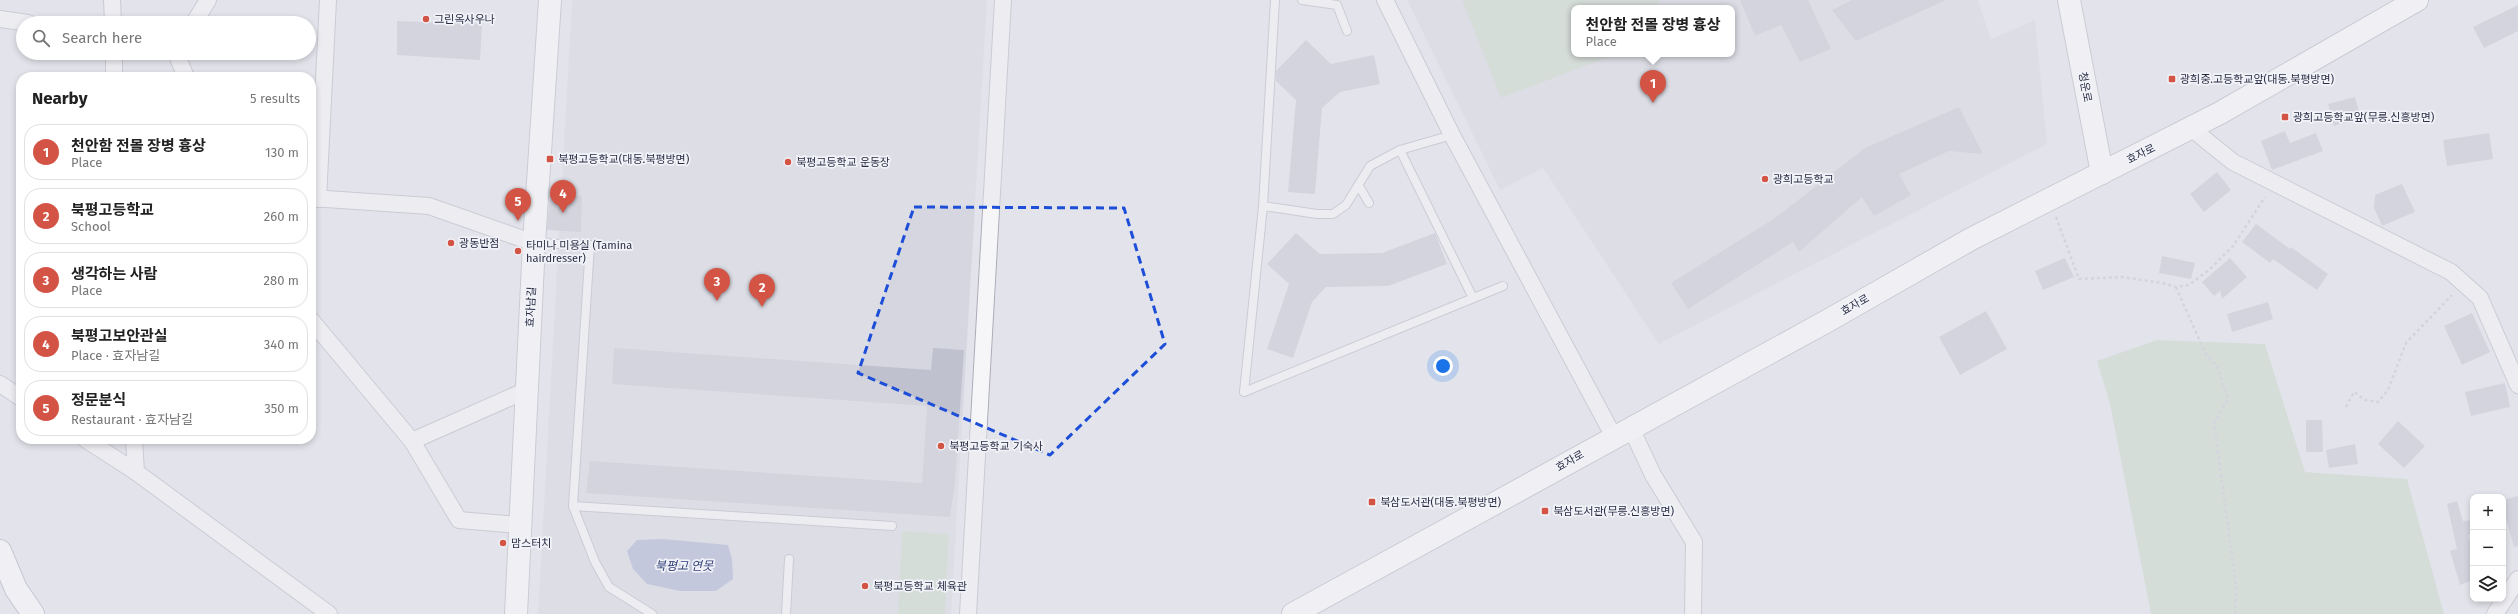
<!DOCTYPE html>
<html lang="en">
<head>
<meta charset="utf-8">
<style>
	:root { --surface:#fff; --page:#f2f2f2; --text:#222; --muted:#767676; --line:#e0e0e0; --accent:#d35445 }
	body { margin:0; font-family:"Fira Sans","Noto Sans KR",sans-serif; background:var(--page); color:var(--text) }
	.controls { position:absolute; right:12px; bottom:12px; display:grid; overflow:hidden; border-radius:8px; box-shadow:0 2px 6px #0003 }
	.controls button { width:36px; height:36px; display:grid; place-items:center; padding:0; border:0; border-bottom:1px solid var(--line); background:var(--surface); color:var(--text); font:20px sans-serif }
	.you { position:absolute; left:1443px; top:366px; width:14px; height:14px; margin:-10px; border:3px solid #fff; border-radius:50%; background:#1a73e8; box-shadow:0 0 0 6px #1a73e833 }
	.badge { display:grid; place-items:center; width:26px; height:26px; border-radius:50%; background:var(--accent); color:#fff; font-size:13px; font-weight:700 }
	.pin { position:absolute; translate:-50% -33px; filter:drop-shadow(0 1px 2px #0008) }
	.pin::after { content:''; position:absolute; top:21px; width:14px; height:12px; background:inherit; clip-path:polygon(0 0,100% 0,50% 100%) }
	.popup { position:absolute; left:1571px; top:5px; width:164px; height:52px; box-sizing:border-box; display:grid; place-content:center; border-radius:8px; background:var(--surface); filter:drop-shadow(0 1px 3px #0005); font-size:13px; white-space:nowrap; color:var(--muted) }
	.popup b { font-size:15px; color:var(--text) }
	.popup::after { content:''; position:absolute; left:50%; top:100%; margin-left:-8px; border:8px solid transparent; border-top-color:var(--surface) }
	.list { margin:0; padding:0; list-style:none }
	h2 { display:flex; justify-content:space-between; align-items:center; height:52px; margin:0; padding:0 16px; font-size:17px }
	h2 small { font-size:13px; font-weight:400; color:var(--muted) }
	.list li { display:grid; grid-template-columns:26px 1fr auto; gap:12px; align-items:center; box-sizing:border-box; height:56px; margin:0 8px 8px; padding:0 8px; border:1px solid var(--line); border-radius:16px }
	.list b { display:block; font-size:15px; white-space:nowrap }
	.list p { margin:0; font-size:13px; white-space:nowrap; color:var(--muted) }
	.list em { font-size:13px; font-style:normal; color:var(--muted) }
	.icon { flex:none; width:22px; height:22px; fill:none; stroke:currentColor; stroke-width:2; stroke-linecap:round; stroke-linejoin:round }
	.map { position:relative; flex:none; width:2518px; height:614px; overflow:hidden }
	.search { position:absolute; background:var(--surface); box-shadow:0 2px 6px #0003; left:16px; top:16px; width:300px; height:44px; display:flex; align-items:center; gap:10px; box-sizing:border-box; padding:0 14px; border-radius:22px; color:var(--muted); font-size:15px }
	.panel { position:absolute; background:var(--surface); box-shadow:0 2px 6px #0003; left:16px; top:72px; width:300px; height:372px; border-radius:16px }
	.map>svg:first-child { display:block }
	.built { fill:#d5d6e0; fill-rule:evenodd }
	.green { fill:#c3d5c4 }
	.water { fill:#9da7cc }
	.building { fill:#c0c1ce }
	.lines { fill:none; stroke-linecap:round; stroke-linejoin:round }
	.lane-casing { stroke:#acadb9; stroke-width:10 }
	.street-casing { stroke:#acadb9; stroke-width:18 }
	.secondary-casing { stroke:#acadb9; stroke-width:24 }
	.primary-casing { stroke:#a1a4b7; stroke-width:24 }
	.path { stroke:#c1c1ca; stroke-width:2.5; stroke-dasharray:3 3; stroke-linecap:butt }
	.lane { stroke:#f6f6f9; stroke-width:8 }
	.street { stroke:#f6f6f9; stroke-width:16 }
	.secondary { stroke:#fff; stroke-width:22 }
	.primary { stroke:#fff; stroke-width:22 }
	.marked { fill:none; stroke:#1d4ed8; stroke-width:3; stroke-dasharray:8 5; stroke-linejoin:round }
	.poi-dot { fill:#d35445; stroke:#f2f3f8; stroke-width:1.5 }
	.labels { text-anchor:middle; dominant-baseline:central; stroke-width:3.5; stroke-linejoin:round; paint-order:stroke }
	.poi-label { font-size:11px; fill:#2a2c44; stroke:#f2f3f8; text-anchor:start }
	.street-label { font-size:11px; fill:#2a2c44; stroke:#f2f3f8 }
	.water-label { font-size:12px; font-style:italic; fill:#32407a; stroke:#f2f3f8 }
</style>
</head>
<body>
<div class="map">
<svg width="2518" height="614" viewBox="0 0 2518 614">
	<rect width="100%" height="100%" fill="#e3e4eb"/>
	<g class="built">
		<path d="M572,0H987L951,614H538Z"/>
		<path d="M1407,0H1978L1991,39L2035,20L2047,144L1659,344L1543,168L1500,190ZM1574,8H1732V54H1574Z"/>
	</g>
	<g class="green">
		<path d="M1462,0H1658L1661,8H1574V54H1616L1501,98Z"/>
		<path d="M2157,340L2265,344L2305,472L2407,479L2444,614H2151L2110,404L2097,361Z"/>
		<path d="M902,531L949,534L945,614H898Z"/>
	</g>
	<path class="water" d="M663,539L728,545L732,559L733,579L716,591H680L647,584L633,569L627,551L637,540Z"/>
	<g class="building">
		<path d="M1740,0H1808L1831,49L1800,62L1781,25L1755,36Z"/>
		<path d="M1852,0H1946L1856,41L1832,10Z"/>
		<path d="M2518,5V31L2484,48L2473,27Z"/>
		<path d="M397,21L482,24L480,60L397,55Z"/>
		<path d="M1306,40L1331,64L1374,55L1380,84L1340,92L1322,108L1315,194L1288,192L1296,100L1276,81V71Z"/>
		<path d="M2355,97L2361,118L2334,126L2328,104Z"/>
		<path d="M1959,107L1983,154L1949,151L1899,174L1911,195L1874,216L1862,197L1799,252L1793,242L1688,309L1671,283L1775,218L1865,148Z"/>
		<path d="M2285,131L2290,143L2316,133L2323,151L2272,170L2261,141Z"/>
		<path d="M2489,133L2493,159L2447,166L2443,140Z"/>
		<path d="M2217,172L2231,190L2204,212L2190,194Z"/>
		<path d="M2402,184L2415,212L2382,226L2374,208L2375,195Z"/>
		<path d="M550,194L582,196L581,232L547,230Z"/>
		<path d="M2256,224L2290,249L2291,247L2328,274L2317,290L2273,259L2270,263L2242,242Z"/>
		<path d="M1296,233L1320,254L1382,253L1435,233L1447,264L1388,286L1326,287L1312,302L1293,358L1267,349L1289,284L1267,264Z"/>
		<path d="M2162,256L2195,263L2191,279L2159,273Z"/>
		<path d="M2065,258L2074,277L2043,290L2035,271Z"/>
		<path d="M2230,258L2247,277L2222,299L2220,291L2214,296L2202,282Z"/>
		<path d="M2268,302L2273,319L2232,332L2227,314Z"/>
		<path d="M1986,311L2007,349L1960,375L1939,337Z"/>
		<path d="M2472,313L2490,352L2462,365L2444,326Z"/>
		<path d="M614,348L931,370L933,348L964,350L955,482L950,517L586,493L590,461L922,483L927,406L612,384Z"/>
		<path d="M2505,383L2510,407L2471,416L2465,392Z"/>
		<path d="M2306,420H2322L2323,452H2306Z"/>
		<path d="M2398,421L2425,446L2404,468L2378,444Z"/>
		<path d="M2355,444L2358,464L2329,468L2326,450Z"/>
		<path d="M2518,496V546L2514,547L2503,508V500Z"/>
		<path d="M2457,501L2463,521L2473,520V534L2468,535L2473,554V580L2460,585L2450,551L2457,549L2447,504Z"/>
	</g>
	<g class="lines">
		<g class="lane-casing">
			<g id="lane">
				<path d="M1275,0L1263,206L1244,392L1503,286"/>
				<path d="M1302,0L1337,5L1347,31"/>
				<path d="M1452,135L1400,150L1473,298"/>
				<path d="M1359,186L1369,203"/>
				<path d="M1263,206L1317,214H1333L1346,205L1370,166L1400,150"/>
				<path d="M534,243L590,245L573,506L595,562L609,587L652,614"/>
				<path d="M573,506L892,526"/>
				<path d="M786,614L789,559"/>
			</g>
		</g>
		<g class="street-casing">
			<g id="street">
				<path d="M112,0L113,23"/>
				<path d="M1385,0L1452,135L1614,437"/>
				<path d="M0,19L28,23"/>
				<path d="M194,23L208,0"/>
				<path d="M114,53V77"/>
				<path d="M176,53L186,77"/>
				<path d="M2192,129L2233,162L2451,272L2480,298L2518,385"/>
				<path d="M311,198L429,206L534,243"/>
				<path d="M318,199L328,0"/>
				<path d="M311,320L412,441L527,390"/>
				<path d="M0,384L21,398"/>
				<path d="M1631,428L1653,475L1694,542L1693,614"/>
				<path d="M85,439L136,472L329,614"/>
				<path d="M134,439L136,472"/>
				<path d="M412,441L459,520L520,525"/>
				<path d="M968,614L1003,0"/>
				<path d="M2495,614L2518,579"/>
			</g>
		</g>
		<g class="secondary-casing">
			<g id="secondary">
				<path d="M2069,0L2102,173"/>
				<path d="M516,614L534,243L550,0"/>
				<path d="M1293,614L1829,320L1971,239L2220,113L2417,0"/>
			</g>
		</g>
		<g class="primary-casing">
			<path id="primary" d="M0,551L16,589L33,614"/>
		</g>
		<g class="path">
			<path d="M2056,217L2079,279L2122,277L2162,283L2176,287L2189,285L2210,269L2233,246L2265,197"/>
			<path d="M2176,287L2206,355L2217,366L2228,399L2214,423L2236,586L2235,614"/>
			<path d="M2346,407L2354,392L2365,400L2378,402L2388,390L2406,343L2452,295"/>
		</g>
		<use href="#lane" class="lane"/>
		<use href="#street" class="street"/>
		<use href="#secondary" class="secondary"/>
		<use href="#primary" class="primary"/>
	</g>
	<path d="M0 0H2518V614H0ZM914,207L1124,208L1165,344L1050,455L858,373Z" fill="#e3e4eb" fill-opacity=".55" fill-rule="evenodd"/>
	<path class="marked" d="M914,207L1124,208L1165,344L1050,455L858,373Z"/>
	<g class="poi-dot">
		<circle cx="426" cy="19" r="4"/>
		<rect x="2168" y="75" width="8" height="8" rx="2"/>
		<rect x="2281" y="113" width="8" height="8" rx="2"/>
		<rect x="546" y="155" width="8" height="8" rx="2"/>
		<circle cx="788" cy="162" r="4"/>
		<circle cx="1765" cy="179" r="4"/>
		<circle cx="451" cy="243" r="4"/>
		<circle cx="518" cy="251" r="4"/>
		<circle cx="941" cy="446" r="4"/>
		<rect x="1368" y="498" width="8" height="8" rx="2"/>
		<rect x="1541" y="507" width="8" height="8" rx="2"/>
		<circle cx="503" cy="543" r="4"/>
		<circle cx="865" cy="586" r="4"/>
	</g>
	<g class="labels">
		<g class="poi-label">
			<text x="434" y="19">그린옥사우나</text>
			<text x="2180" y="79">광희중.고등학교앞(대동.북평방면)</text>
			<text x="2293" y="117">광희고등학교앞(무릉.신흥방면)</text>
			<text x="558" y="159">북평고등학교(대동.북평방면)</text>
			<text x="796" y="162">북평고등학교 운동장</text>
			<text x="1773" y="179">광희고등학교</text>
			<text x="459" y="243">광동반점</text>
			<text x="526" y="245">타미나 미용실 (Tamina<tspan x="526" dy="13">hairdresser)</tspan></text>
			<text x="949" y="446">북평고등학교 기숙사</text>
			<text x="1380" y="502">북삼도서관(대동.북평방면)</text>
			<text x="1553" y="511">북삼도서관(무릉.신흥방면)</text>
			<text x="511" y="543">맘스터치</text>
			<text x="873" y="586">북평고등학교 체육관</text>
		</g>
		<g class="street-label">
			<text transform="translate(2085 87) rotate(79)">청운로</text>
			<text transform="translate(2141 154) rotate(-26)">효자로</text>
			<text transform="translate(1855 305) rotate(-30)">효자로</text>
			<text transform="translate(531 307) rotate(-87)">효자남길</text>
			<text transform="translate(1570 461) rotate(-29)">효자로</text>
		</g>
		<g class="water-label">
			<text x="684" y="566">북평고 연못</text>
		</g>
	</g>
</svg>
<div class="controls">
<button>+</button>
<button>−</button>
<button><svg class="icon" aria-label="layers" viewBox="0 0 24 24"><path d="M12 4l9 5-9 5-9-5zM3 14l9 5 9-5"/></svg></button>
</div>
<div class="you"></div>
<div class="pin badge" style="left:1653px;top:103px">1</div>
<div class="popup"><b>천안함 전몰 장병 흉상</b>Place</div>
<div class="pin badge" style="left:762px;top:307px">2</div>
<div class="pin badge" style="left:717px;top:301px">3</div>
<div class="pin badge" style="left:563px;top:213px">4</div>
<div class="pin badge" style="left:518px;top:221px">5</div>
<div class="search"><svg class="icon" aria-label="search" viewBox="0 0 24 24"><circle cx="10" cy="10" r="6"/><path d="M15 15l6 6"/></svg>Search here</div>
<section class="panel">
<h2>Nearby<small>5 results</small></h2>
<ul class="list">
<li><span class="badge">1</span><div><b>천안함 전몰 장병 흉상</b><p>Place</p></div><em>130 m</em></li>
<li><span class="badge">2</span><div><b>북평고등학교</b><p>School</p></div><em>260 m</em></li>
<li><span class="badge">3</span><div><b>생각하는 사람</b><p>Place</p></div><em>280 m</em></li>
<li><span class="badge">4</span><div><b>북평고보안관실</b><p>Place · 효자남길</p></div><em>340 m</em></li>
<li><span class="badge">5</span><div><b>정문분식</b><p>Restaurant · 효자남길</p></div><em>350 m</em></li>
</ul>
</section>
</div>
</body>
</html>
